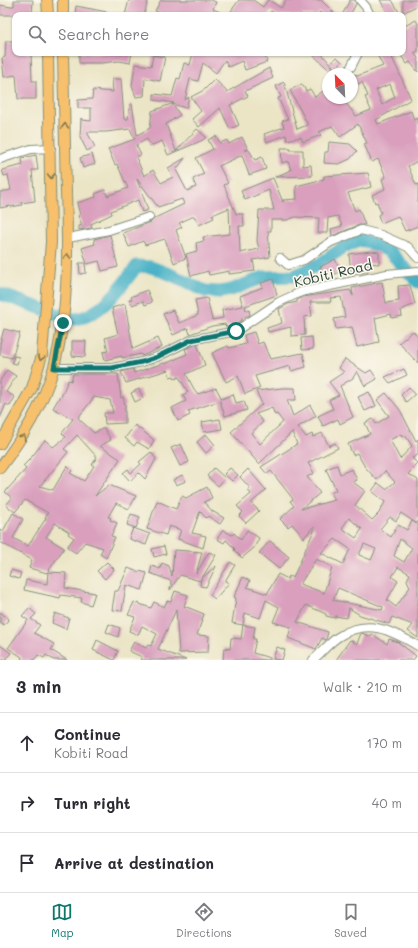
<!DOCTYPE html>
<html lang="en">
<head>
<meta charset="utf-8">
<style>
	:root { --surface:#fff; --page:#f7f7f7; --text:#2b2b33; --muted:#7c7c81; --line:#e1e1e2; --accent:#0f766e }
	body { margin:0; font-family:Mali,sans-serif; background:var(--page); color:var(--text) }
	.compass { position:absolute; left:322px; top:68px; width:36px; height:36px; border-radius:50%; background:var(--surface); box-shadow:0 1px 3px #0004; rotate:336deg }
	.stop { position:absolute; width:12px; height:12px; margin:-9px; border:3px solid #0f766e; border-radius:50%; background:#fff }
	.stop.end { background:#0f766e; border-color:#fff; box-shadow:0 1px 4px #0008 }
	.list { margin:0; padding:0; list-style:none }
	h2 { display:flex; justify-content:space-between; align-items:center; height:52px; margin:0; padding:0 16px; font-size:17px }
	h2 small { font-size:13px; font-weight:400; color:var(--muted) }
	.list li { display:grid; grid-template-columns:26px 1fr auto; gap:12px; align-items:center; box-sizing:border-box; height:60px; padding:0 16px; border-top:1px solid var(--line) }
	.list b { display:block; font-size:15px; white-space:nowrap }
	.list p { margin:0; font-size:13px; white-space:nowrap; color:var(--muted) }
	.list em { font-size:13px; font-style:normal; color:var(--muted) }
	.icon { flex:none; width:22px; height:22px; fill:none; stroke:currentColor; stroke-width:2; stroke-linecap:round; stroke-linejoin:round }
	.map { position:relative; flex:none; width:418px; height:660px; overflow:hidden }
	.search { position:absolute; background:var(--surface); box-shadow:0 1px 3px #0004; left:12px; right:12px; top:12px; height:44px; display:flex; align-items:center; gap:10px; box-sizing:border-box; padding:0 14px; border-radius:8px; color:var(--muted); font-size:15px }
	.sheet { height:232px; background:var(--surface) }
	nav { display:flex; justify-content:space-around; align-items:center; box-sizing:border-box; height:56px; border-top:1px solid var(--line); background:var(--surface); font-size:11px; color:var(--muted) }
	nav a { display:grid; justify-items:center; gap:2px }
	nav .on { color:var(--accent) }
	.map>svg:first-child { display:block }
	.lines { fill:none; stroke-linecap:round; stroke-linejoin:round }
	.river { stroke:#47b1c6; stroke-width:13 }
	.building { fill:#d99fbd; fill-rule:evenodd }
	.minor-casing { stroke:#85917d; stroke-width:10 }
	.major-casing { stroke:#85917d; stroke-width:12 }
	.minor { stroke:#fff; stroke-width:8 }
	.major { stroke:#f7c06c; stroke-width:10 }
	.oneway { stroke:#80784d }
	.route { stroke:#0f766e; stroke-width:5 }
	.labels { text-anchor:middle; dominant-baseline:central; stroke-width:3.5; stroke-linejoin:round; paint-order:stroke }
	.street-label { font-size:14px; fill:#1f3d34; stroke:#fbf7ec }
</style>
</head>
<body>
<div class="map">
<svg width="418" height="660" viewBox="0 0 418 660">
	<rect width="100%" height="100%" fill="#fbf7ec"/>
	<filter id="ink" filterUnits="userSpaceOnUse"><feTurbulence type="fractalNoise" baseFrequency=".025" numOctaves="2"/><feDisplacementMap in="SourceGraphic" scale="8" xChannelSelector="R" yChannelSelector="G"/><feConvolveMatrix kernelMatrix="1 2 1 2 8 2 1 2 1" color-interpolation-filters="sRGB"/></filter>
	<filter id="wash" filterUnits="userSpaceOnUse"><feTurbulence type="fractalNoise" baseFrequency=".012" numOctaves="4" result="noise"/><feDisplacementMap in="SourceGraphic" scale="16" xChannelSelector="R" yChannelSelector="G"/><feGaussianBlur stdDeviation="0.9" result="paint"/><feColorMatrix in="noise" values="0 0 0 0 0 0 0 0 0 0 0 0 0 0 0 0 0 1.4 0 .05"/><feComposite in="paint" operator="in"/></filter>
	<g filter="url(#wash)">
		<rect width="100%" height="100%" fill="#ebe5c6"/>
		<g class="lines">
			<path class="river" d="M0,294C12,298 69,319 76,319C103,315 122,285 137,266L151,267L172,275L205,291L220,292L231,290L264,277L294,276L318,265L344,247L361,240L389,251L418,282"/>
		</g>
		<g id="blocks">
			<g class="building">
				<path d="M14,0H33L32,15H0V5L11,7V6H14Z"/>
				<path d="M129,0H148L144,15H125Z"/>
				<path d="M161,0H211L216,2L213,9L227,15H168L163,13V14L155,11Z"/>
				<path d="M239,0H253L263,7L268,0H269L281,8L286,0H321L336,15H323L320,12L317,15H277L271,11L268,15H237L231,11Z"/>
				<path d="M350,0H355L356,4L350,15H342Z"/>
				<path d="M380,0H392L399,12L394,15H389Z"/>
				<path d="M403,0H418V5L403,13Z"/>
				<path d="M76,6L107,12V15H75Z"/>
				<path d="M416,20L418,24V51L414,53L418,58V72L410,62L407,64L399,53H403V27Z"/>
				<path d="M6,41H15V53H31L32,81H36V99H18L16,75L4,77L2,58L5,57Z"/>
				<path d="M79,53H132L130,63L119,61L102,63H79Z"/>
				<path d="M193,53H264L267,62L245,70L242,61L228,67L225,60L216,73L203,63L198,81L190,79L185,100L189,97L186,108L172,104L180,115L166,124L176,151L197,129L206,137L203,140L168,155L162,141L150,146L147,139L136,145L141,155L136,157L144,176L153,170L161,183L173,177L168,168L185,158L176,170L187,191L196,187L193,179L204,174L196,158L213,149L208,140L216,136L220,143L227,140L229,144L242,137L248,149L244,150H249L255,160L262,157L266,169L249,175L242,155L219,166L228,183L224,185L236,214H243L244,226H239L240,253L259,249L257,241L259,210H274L269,190L245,200L241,191L273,178L283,202V200L297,199L296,186L324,179V176L368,173L371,187L348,193L355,211L359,209L365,225H359L332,236L331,229L342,226L338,216L328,218L327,233H318L319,218L295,217L287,220H271V231H268L270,257L253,260L255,271L229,274V271L209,275L208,271L191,276L186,254L197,251L196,243L204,241L203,237L230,234L229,208L212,215L214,218L199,225L194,216L179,223L182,227L176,230L186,258L174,263L165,239L145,245L143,241L129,247L123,233L151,222L155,218L184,204L182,199L158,207L137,179L148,210L142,212L138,200L111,211L112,214L91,224L92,228L79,230V226L82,225L78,216L80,215L77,203L96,197L95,194L105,190L107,196L128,188L117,164L115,165L108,149L135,139L130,129L106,132H87L95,147L87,151L80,137L81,118L82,120L91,121V108H78V100L92,99L93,90L113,92L112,79H121L124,119H128L130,104H132L137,135L150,128L152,111L174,103L154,100V94L172,96L177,78L180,79L184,63L190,65Z"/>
				<path d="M311,53H321L333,67L330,70L326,67Z"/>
				<path d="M376,53H390L411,99L376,120L378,124L411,111L414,120L418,118V161L408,166L416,185L418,184V226L405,231L398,216L381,223L378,215L381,213L377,202L375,203L372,195L385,189L382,179L386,177L378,159L372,162L364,144L367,143L358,124L340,137L332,126L319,132L321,135L303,142L301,137L287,140L286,135L267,142L264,134L284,127L282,121L288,119L278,98L281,97L276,86L284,82L297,129L308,125L290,90L302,84L306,91L310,89L315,97L323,91L328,98H342L356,116L371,110L365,97L368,96L362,82L352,87V76L356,74L357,76L383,66ZM390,84L395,97L382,105L376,90Z"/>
				<path d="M153,55L165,57L160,81L145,78L144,96L136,97L132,86L135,64L151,66Z"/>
				<path d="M337,57L342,62L334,68L330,63Z"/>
				<path d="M269,68L273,78L245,91L248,96L230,105L239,125L230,129L220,108L199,127L192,119L201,111L191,97L204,90L215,79L227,92Z"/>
				<path d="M329,142L350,144L357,151L350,159L339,164L324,163L325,152H328Z"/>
				<path d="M281,148H290V150H303V166L311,165L312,176L275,177L291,170L288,161L282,163Z"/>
				<path d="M92,154L95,164L83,168L80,158Z"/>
				<path d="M36,155L38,170H32L35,201L21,203L22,205L11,207L10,206L0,208V192L11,190L8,175L4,176L2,170L23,165L22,158Z"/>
				<path d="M110,235L118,267L102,271L99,261L87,264L82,248L95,244L94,239Z"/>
				<path d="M371,251L379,252V264L367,263L368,272L351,274L349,254Z"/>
				<path d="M335,259L341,271L326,279L320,267Z"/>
				<path d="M79,263H85L86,273L80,274Z"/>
				<path d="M273,279L277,295L245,306L246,311L249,310L250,315L242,318V320L234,326L226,327L225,324L212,326L190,334L188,328L173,335L163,314L173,310L179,323L198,315L195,300L207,298L212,320L223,318L222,310L243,306L240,296L263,287L261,283Z"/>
				<path d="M382,282L386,303L399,301L398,286L410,285L415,304L401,310L402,316L392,318L391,314L375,318L379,342L357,347L352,327L336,329L334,319L345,317L341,297L330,298L331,302H310L312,316L304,317L305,335L291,336V327L268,332L267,328L282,323L279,309L288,304L297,302V300L303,297L350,290L353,296L352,288Z"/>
				<path d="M147,290L152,302L145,305L143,301L132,305L129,300L132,299L131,297Z"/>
				<path d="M125,304L133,349L158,338L162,347L142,356L141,354L122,358V356L105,360L103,352L108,351L105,338L118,334L112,308Z"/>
				<path d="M4,329L20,333L12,358L0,355V343Z"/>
				<path d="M413,331L418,337V363L399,343Z"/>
				<path d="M254,332L258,344L263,342L270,359L303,353L306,367L291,371L290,366L255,376L260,388L245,394L238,376L226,382L212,353L228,346L229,348L246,344L244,335Z"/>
				<path d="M312,337L313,349L302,350L301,338Z"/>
				<path d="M72,341H86L85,357L72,356Z"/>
				<path d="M197,344L205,365L186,374L194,389L198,394L216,388L222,399L233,394L236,403L244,401L247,410L225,416L220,401L188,411L190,415L178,421L172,408L186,401L183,395L188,392L179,377L175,379L174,376L170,377L168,370L126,383L121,372L133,369L134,373L164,363L165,364L187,354L185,349Z"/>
				<path d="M14,356L19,357L17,364L12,363Z"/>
				<path d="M345,359L366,373L371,370L377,379L365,386L357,371L353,378L340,386L353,417L340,424L338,419L323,426L318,416L333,409L329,400L339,395L329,382L344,372L339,368Z"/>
				<path d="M404,369L407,375L390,383L385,377Z"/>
				<path d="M7,370L16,376L6,392L15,397L10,406L6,404L0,418V381Z"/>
				<path d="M73,374H118L121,398L123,397L125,405V423L105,424L104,413H113L110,400L94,397L78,418L94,433L104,428L111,440L100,446L120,459L95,496L109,485L136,496L129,509L116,503L108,517L111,518L110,520L117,523L111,536L115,537L106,558L100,554L103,548L85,542L76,553L67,547L74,538L68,534L69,532L55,523L46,537L64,548L47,573L29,568L32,560L0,542V529L3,531L13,513L23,519L13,538L28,546L46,518L45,517L48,513L25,500L15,512L6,505L12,498L5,492L26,469L23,466L30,459L45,440L53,447L66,437L62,433L73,419L53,408L60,396L61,397L68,380L71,381ZM77,435L97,457L92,465L94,466L84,481L70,473L72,471L67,466L53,490L40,486L68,452L64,449Z"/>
				<path d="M409,387L415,394L406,402L401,395Z"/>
				<path d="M282,388H295L296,400H287L293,416L310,405L316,416L298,427L306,437L312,434L313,437L322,433L329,446L335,443L338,448L308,463L314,473L307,477L320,493L301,509L335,500L331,493L336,490L326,469L337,465L340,474L352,469L357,480L353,482L365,491L355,505L372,520L379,513L385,502L372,491L378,483L386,489L395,482L385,471L377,480L365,467L357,453L353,455L348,444L370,434L365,423L373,419L376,424L389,416L377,400L386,393L400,410L416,441L418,439V455L412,458L418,464L408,474L418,480V520L416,523L401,513L396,521L390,517L380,529L391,537L398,525L407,530L412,521L418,525V638L408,631L413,625L392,617L389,624L360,615L349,608L347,618L335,616V618L326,616V614L306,605L297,622L328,632L326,640L322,638L316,649L288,638L291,627L273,622L279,607L266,600L260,618L245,613L243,625L232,623L236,598L234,597L243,577L250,581L247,587L267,594L278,574L288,579L289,576L293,578L315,528L313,527L304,538L292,524L288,527L280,519L294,506L290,501L293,499L271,471L267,474L261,467L297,444L292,432L259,464L231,432L262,404L256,391ZM272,408L275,415L277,414L283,422L260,444L251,433L263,422L256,414ZM401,434L402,437L405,435L412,446L400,459L390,440ZM349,518L362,529L356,538L342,528ZM335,539L350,549L343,564L321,553ZM400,539L412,548L404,562L394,556ZM364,544L376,549L371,560L359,555ZM316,559L332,567L324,593L300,584ZM398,567L410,574L407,580L410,587L396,607L387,600L398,581L392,577ZM338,588L383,607L382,610L333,600Z"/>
				<path d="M139,389L143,398L135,402L131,393Z"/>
				<path d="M369,392L376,406L365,411L358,397Z"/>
				<path d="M220,419L222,429L204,432L202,422Z"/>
				<path d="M135,425L154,440L149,449L137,442L134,446L125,438Z"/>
				<path d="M206,434L215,445L206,453L197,442Z"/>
				<path d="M181,444L189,462L180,466L171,448Z"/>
				<path d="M151,452L156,459L145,479L139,473L130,481L123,473L128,469L131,473L141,464L139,462Z"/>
				<path d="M214,468L225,478L218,486L207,476Z"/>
				<path d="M230,468L238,475L232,481L224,474Z"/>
				<path d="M248,469L266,490L251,503L259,511L246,523L239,516L243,512L237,506L251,494L248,490L250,488L240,477Z"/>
				<path d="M182,475L186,481L176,485L173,480Z"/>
				<path d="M207,487L212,498L204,502L212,511L224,518L220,524L208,516L206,518L200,511L192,533L206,536L203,548L178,539L181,530L169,526L166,535L147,529L157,501L176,509L182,496L186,498Z"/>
				<path d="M131,514L140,517L136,528L127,525Z"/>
				<path d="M133,528L150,534L146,545L129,539Z"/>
				<path d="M223,530L232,535L234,533L241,540L247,530L259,538L254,548L242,558L234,550L235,549L226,540L224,543L217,539Z"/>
				<path d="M270,541L289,557L279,569L259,553Z"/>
				<path d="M164,546L166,554L154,557L152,549Z"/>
				<path d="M174,550L202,552L196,574L209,552L216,555L200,581L180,575L170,590L171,581L150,573L152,566L160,569L162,563L169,566L172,576Z"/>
				<path d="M107,562L114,569L105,579L97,571Z"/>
				<path d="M230,562L235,565L225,581L229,583L215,599L210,595Z"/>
				<path d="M216,566L206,587L200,586L201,579Z"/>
				<path d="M128,568L138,572L139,571L147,573L142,590L126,585L122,611L112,610L115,591H118Z"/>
				<path d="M11,570L21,573L19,579L9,576Z"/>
				<path d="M48,572L66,573L65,588L95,593L91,605L81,602L82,598L61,595L60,598L24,590L26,580L47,584Z"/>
				<path d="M175,591L188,595L184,606L204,614L197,635L209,636L208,652L179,653L176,610L158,649L186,660H141L142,657L129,651L134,642L146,648L148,645L151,646L157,634L142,626L138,635L129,631L135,617L128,615L134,602L151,608L154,602L164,607L167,601L171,602Z"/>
				<path d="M29,608L36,614L31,619L40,625L34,633L54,644L51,650L67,660H54L46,655L44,658L38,655L34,660H21L22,657L8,648L28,620L22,616Z"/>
				<path d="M0,612L9,619L4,625L0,622Z"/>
				<path d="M55,613L69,618L66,629L52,623Z"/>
				<path d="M109,624L120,628L118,637L106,632Z"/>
				<path d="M243,625L255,627L253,639H256L253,653L270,658V660H223L224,648L230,649L231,638L241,639Z"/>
				<path d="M361,633L370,636L372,634L387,644L389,639L398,642L416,656L413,660H336L350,640L357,644Z"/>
				<path d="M97,640L118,651L114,660L93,650Z"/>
				<path d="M0,645L11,653L5,660L0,658Z"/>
				<path d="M277,647L285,650L282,660L273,659Z"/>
			</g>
		</g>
	</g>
	<g filter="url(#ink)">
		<use href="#blocks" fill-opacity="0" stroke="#85917d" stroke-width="1"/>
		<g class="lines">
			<g class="minor-casing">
				<g id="minor">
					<path d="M360,0L366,7L370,15"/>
					<path d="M351,67L358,53"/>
					<path d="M0,159L31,149L51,148"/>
					<path d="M68,238L109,230L149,217"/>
					<path d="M280,258L288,265L304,260L331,242L361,230L381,235L408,247L418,258"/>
					<path d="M54,368H112L142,362L157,357L191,340L236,331L279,302L301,292L387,274L418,271"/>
					<path d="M313,660C321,653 329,643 338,637C367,618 391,630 418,646"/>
				</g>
			</g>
			<g class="major-casing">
				<g id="major">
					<path d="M47,0L48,15"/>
					<path d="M63,15V0"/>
					<path d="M0,444L32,388L42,355L51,242L48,53"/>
					<path d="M0,468C23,437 43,405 54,367C69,311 68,251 66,192C65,146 64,99 63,53"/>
				</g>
			</g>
			<use href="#minor" class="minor"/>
			<use href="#major" class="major"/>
		</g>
		<defs><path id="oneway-chevron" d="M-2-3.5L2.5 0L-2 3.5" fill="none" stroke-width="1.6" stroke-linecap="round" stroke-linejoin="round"/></defs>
		<g class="oneway">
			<use href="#oneway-chevron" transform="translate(65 126) rotate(-91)"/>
			<use href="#oneway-chevron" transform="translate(51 176) rotate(89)"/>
			<use href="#oneway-chevron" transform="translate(67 256) rotate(-88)"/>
			<use href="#oneway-chevron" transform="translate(41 358) rotate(105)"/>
			<use href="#oneway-chevron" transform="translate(23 437) rotate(-57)"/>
		</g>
	</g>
	<g class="lines" filter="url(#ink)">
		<path class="route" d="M63,323L54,368H112L142,362L157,357L191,340L236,331"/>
	</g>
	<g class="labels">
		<g class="street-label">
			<text transform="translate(333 273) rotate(-13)">Kobiti Road</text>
		</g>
	</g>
</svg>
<svg class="compass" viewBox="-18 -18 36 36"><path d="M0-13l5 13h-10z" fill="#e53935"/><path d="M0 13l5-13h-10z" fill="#7c7c81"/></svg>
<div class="stop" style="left:236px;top:331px"></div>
<div class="stop end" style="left:63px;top:323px"></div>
<div class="search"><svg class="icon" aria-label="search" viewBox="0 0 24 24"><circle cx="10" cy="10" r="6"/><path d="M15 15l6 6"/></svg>Search here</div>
</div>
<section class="sheet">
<h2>3 min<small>Walk · 210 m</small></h2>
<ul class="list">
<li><svg class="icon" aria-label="ahead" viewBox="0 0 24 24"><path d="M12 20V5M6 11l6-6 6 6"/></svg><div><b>Continue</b><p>Kobiti Road</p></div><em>170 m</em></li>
<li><svg class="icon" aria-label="right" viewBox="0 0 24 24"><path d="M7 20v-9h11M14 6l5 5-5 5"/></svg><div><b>Turn right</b></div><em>40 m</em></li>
<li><svg class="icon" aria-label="arrive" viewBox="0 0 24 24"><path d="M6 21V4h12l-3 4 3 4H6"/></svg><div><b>Arrive at destination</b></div></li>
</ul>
</section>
<nav>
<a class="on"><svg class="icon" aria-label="map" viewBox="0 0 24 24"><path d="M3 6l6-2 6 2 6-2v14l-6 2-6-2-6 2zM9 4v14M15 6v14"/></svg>Map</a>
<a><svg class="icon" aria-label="directions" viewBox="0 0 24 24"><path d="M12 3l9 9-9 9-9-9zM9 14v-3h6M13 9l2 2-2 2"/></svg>Directions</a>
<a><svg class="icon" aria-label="saved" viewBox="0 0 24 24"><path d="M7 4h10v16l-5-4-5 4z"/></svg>Saved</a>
</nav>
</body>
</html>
